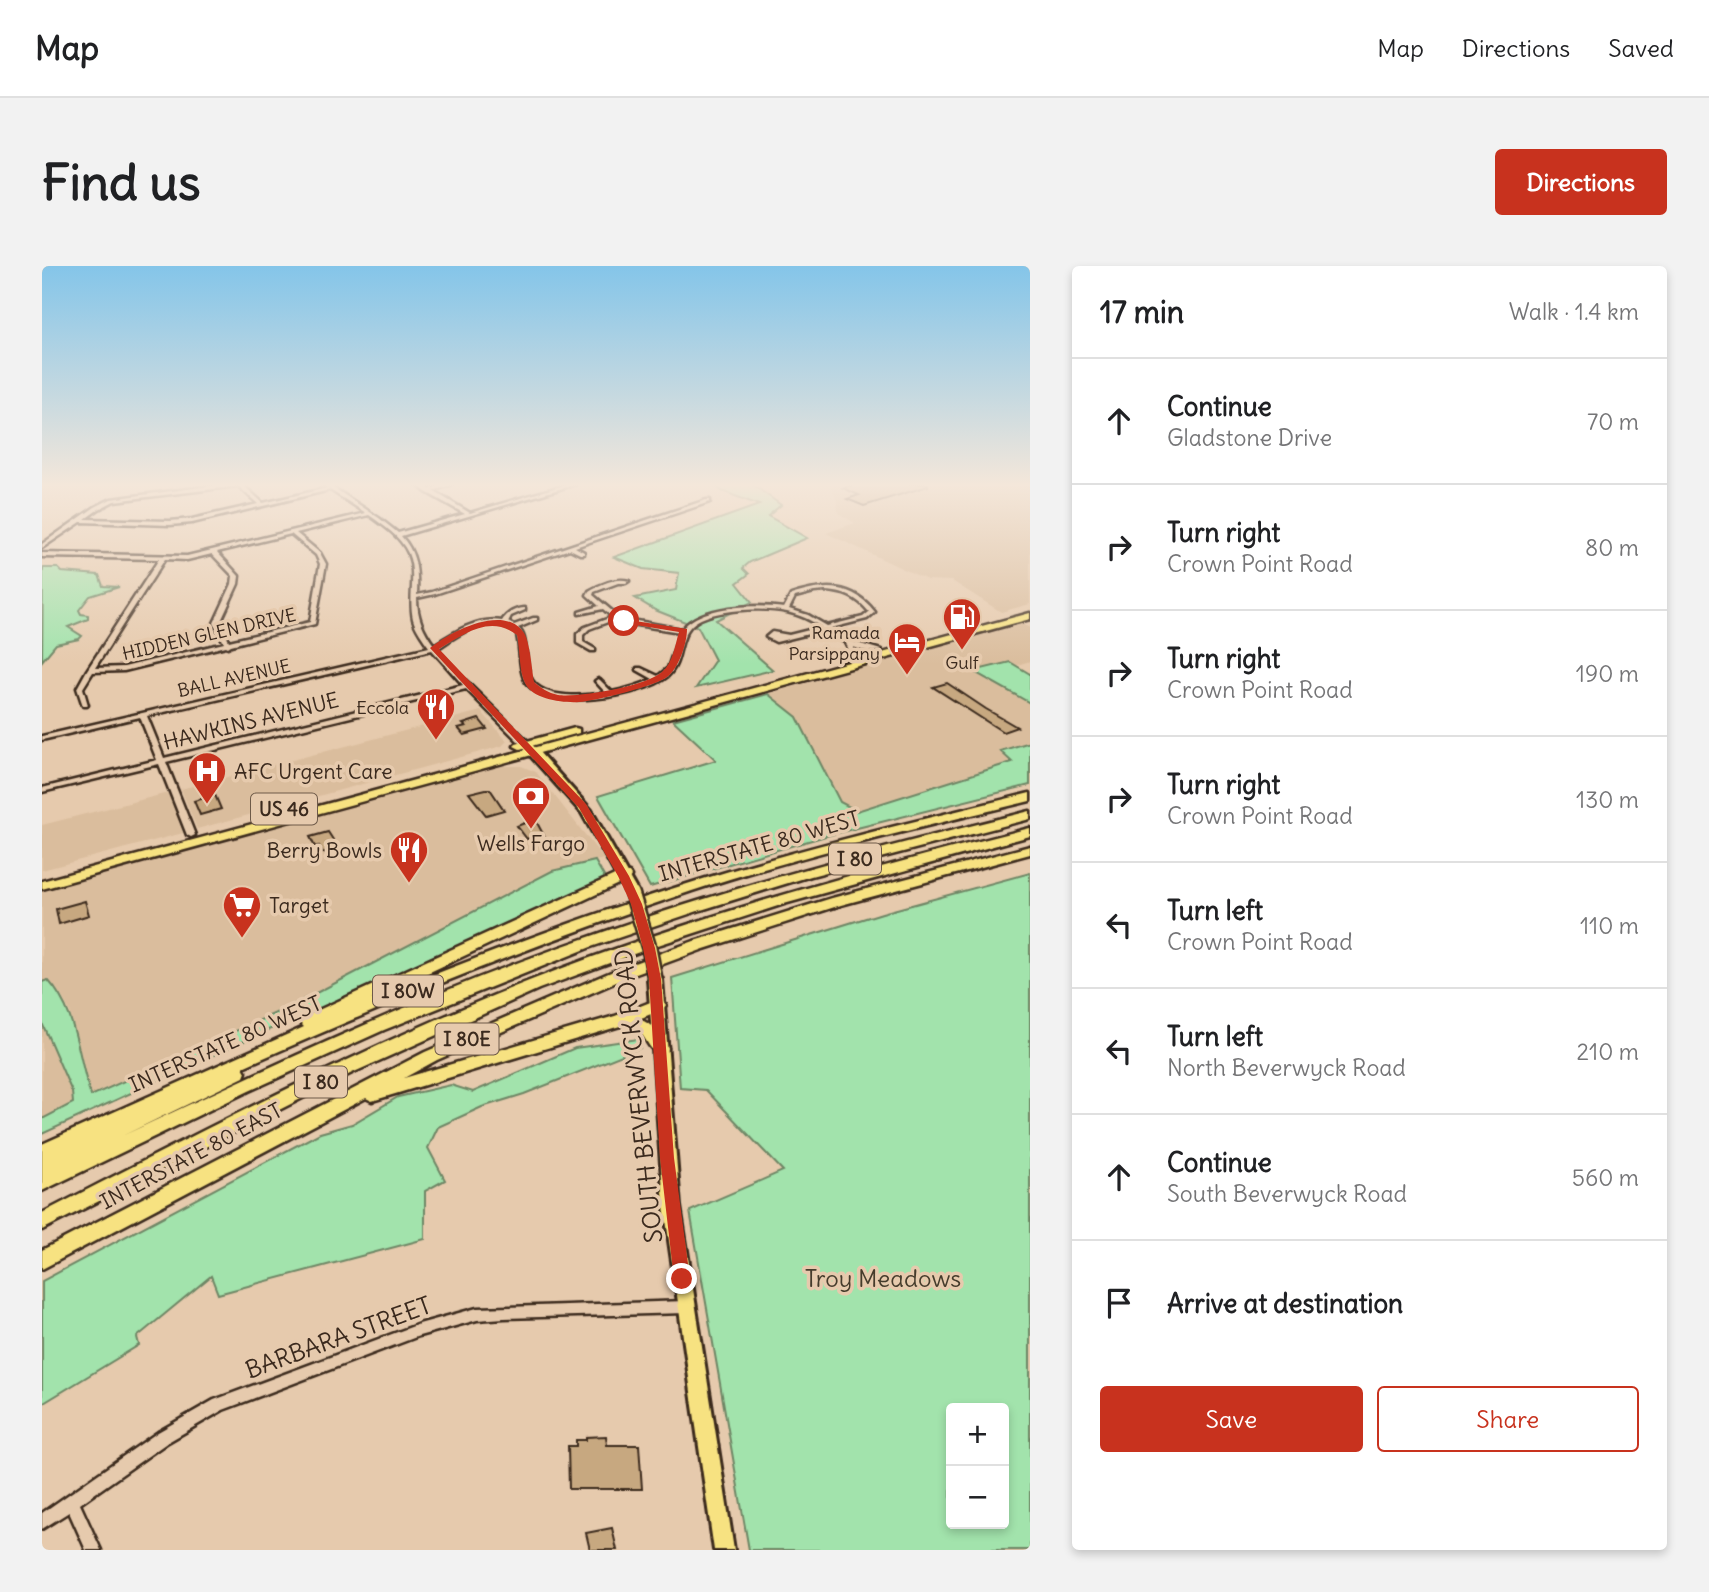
<!DOCTYPE html>
<html lang="en">
<head>
<meta charset="utf-8">
<style>
	:root { --surface:#fff; --page:#f2f2f2; --text:#202124; --muted:#757577; --line:#e0e0e0; --accent:#c8321e }
	body { margin:0; font-family:Delius,sans-serif; background:var(--page); color:var(--text) }
	.controls { position:absolute; right:21px; bottom:21px; display:grid; overflow:hidden; border-radius:7px; box-shadow:0 4px 10px #0003 }
	.controls button { width:63px; height:63px; display:grid; place-items:center; padding:0; border:0; border-bottom:2px solid var(--line); background:var(--surface); color:var(--text); font:35px sans-serif }
	.stop { position:absolute; width:21px; height:21px; margin:-16px; border:5px solid #c8321e; border-radius:50%; background:#fff }
	.stop.end { background:#c8321e; border-color:#fff; box-shadow:0 2px 7px #0008 }
	.list { margin:0; padding:0; list-style:none }
	h2 { display:flex; justify-content:space-between; align-items:center; height:91px; margin:0; padding:0 28px; font-size:30px }
	h2 small { font-size:23px; font-weight:400; color:var(--muted) }
	.list li { display:grid; grid-template-columns:46px 1fr auto; gap:21px; align-items:center; box-sizing:border-box; height:126px; padding:0 28px; border-top:2px solid var(--line) }
	.list b { display:block; font-size:26px; white-space:nowrap }
	.list p { margin:0; font-size:23px; white-space:nowrap; color:var(--muted) }
	.list em { font-size:23px; font-style:normal; color:var(--muted) }
	.actions { display:flex; gap:14px; padding:21px 28px }
	.actions a { flex:1; padding:16px 0; border:2px solid var(--accent); border-radius:7px; text-align:center; font-size:24px; color:var(--accent) }
	.actions .main { background:var(--accent); color:#fff }
	.icon { flex:none; width:38px; height:38px; fill:none; stroke:currentColor; stroke-width:2; stroke-linecap:round; stroke-linejoin:round }
	.map { position:relative; flex:none; width:988px; height:1284px; overflow:hidden; border-radius:7px }
	header { display:flex; align-items:center; gap:42px; box-sizing:border-box; height:98px; padding:0 35px; background:var(--surface); border-bottom:2px solid var(--line) }
	header strong { font-size:33px }
	nav { display:flex; gap:38px; margin-inline-start:auto; font-size:24px }
	.intro { display:flex; align-items:center; justify-content:space-between; box-sizing:border-box; height:168px; padding:0 42px }
	h1 { margin:0; font-size:49px }
	.button { padding:18px 32px; border-radius:7px; background:var(--accent); color:#fff; font-size:24px; font-weight:700 }
	main { display:flex; gap:42px; padding:0 42px }
	aside { flex:1; background:var(--surface); border-radius:7px; box-shadow:0 4px 10px #0003 }
	.map>svg:first-child { display:block }
	.built { fill:#dabd9d }
	.green { fill:#a2e3ac; stroke:#6e8665; stroke-width:2; fill-rule:evenodd }
	.building { fill:#c7a880; stroke:#3b2a1e; stroke-width:2 }
	.lines { fill:none; stroke-linecap:round; stroke-linejoin:round }
	.minor-casing { stroke:#3b2a1e; stroke-width:5 }
	.major-casing { stroke:#3b2a1e; stroke-width:6 }
	.highway-casing { stroke:#3b2a1e; stroke-width:5 }
	.minor { fill:#e6caad; fill-rule:evenodd }
	.major { fill:#f7e281; fill-rule:evenodd }
	.highway { fill:#f7e281; fill-rule:evenodd }
	.major-bridge-casing { stroke:#3b2a1e; stroke-width:18; stroke-linecap:butt }
	.major-bridge { stroke:#f7e281; stroke-width:13 }
	.route { fill:#c8321e }
	.labels { text-anchor:middle; dominant-baseline:central; stroke-width:7; stroke-linejoin:round; paint-order:stroke }
	.far-poi-label { font-size:18px; fill:#3b2a1e; stroke:#e6caad; text-anchor:end }
	.far-street-label { font-size:18px; fill:#3b2a1e; stroke:#e6caad }
	.shield { fill:#e6caad; stroke:#6e5a49; stroke-width:2 }
	.shield-label { font-size:19px; font-weight:bold; fill:#3b2a1e }
	.street-label { font-size:21px; fill:#3b2a1e; stroke:#e6caad }
	.poi-label { font-size:21px; fill:#3b2a1e; stroke:#e6caad; text-anchor:start }
	.near-street-label { font-size:24px; fill:#3b2a1e; stroke:#e6caad }
	.near-park-label { font-size:24px; fill:#453c2c; stroke:#e6caad }
</style>
</head>
<body>
<header>
<strong>Map</strong>
<nav><a>Map</a><a>Directions</a><a>Saved</a></nav>
</header>
<div class="intro"><h1>Find us</h1><a class="button">Directions</a></div>
<main>
<div class="map">
<svg width="988" height="1284" viewBox="0 0 988 1284">
	<rect width="100%" height="100%" fill="#e6caad"/>
	<filter id="ink" filterUnits="userSpaceOnUse"><feTurbulence type="fractalNoise" baseFrequency=".0143" numOctaves="2"/><feDisplacementMap in="SourceGraphic" scale="14" xChannelSelector="R" yChannelSelector="G"/><feConvolveMatrix kernelMatrix="1 2 1 2 8 2 1 2 1" color-interpolation-filters="sRGB"/></filter>
	<g filter="url(#ink)">
		<g class="built">
			<path d="M797,218H988V338L959,346L910,315L885,314L784,267L813,257L796,247L795,235L789,221Z"/>
			<path d="M977,356L988,362V395L975,399L968,396L931,406L988,437V476L959,485L971,495L856,534L815,545L798,536L755,451L726,428Z"/>
			<path d="M439,445L465,475L460,480L155,563L139,523Z"/>
			<path d="M456,500H479L494,506L562,593L510,605L247,741L49,831L28,746L19,729L6,714L0,716V624Z"/>
			<path d="M126,527L141,567L0,604V559Z"/>
			<path d="M0,757L30,826L32,838L0,853Z"/>
		</g>
		<g class="green">
			<path d="M671,218H710L739,239L726,250L765,272L708,296L701,302L707,308L695,317L710,336L674,354L731,404L654,422L673,394L656,361L613,344L593,332L634,324L637,307L601,303L572,291L717,239L680,225Z"/>
			<path d="M1,302H16L20,306L57,309L61,320L77,321L48,330L37,344L39,348L46,349V353L26,361L40,370L37,373L14,378L0,395Z"/>
			<path d="M968,396L988,408V437L931,405Z"/>
			<path d="M726,428L755,451L798,536L815,545L970,496L958,485L988,476V519L787,569L608,621L556,530L674,494L631,454Z"/>
			<path d="M553,595L564,614L341,718L226,764L0,868V853L31,837L30,826L0,757V716L6,714C36,747 35,790 49,830L247,741L510,605Z"/>
			<path d="M988,607V1284H707L648,945L741,905L664,824L638,822L630,712L840,647ZM909,1142H962V1258H909Z"/>
			<path d="M596,773L598,782L482,828L440,841L396,861L386,882L403,914L383,925V973L176,1028L169,1010L95,1071L97,1079L0,1138V1015L278,867L310,858L356,831L409,819L431,826L533,782Z"/>
		</g>
		<g class="building">
			<path d="M814,218H886V220L822,240L805,233L817,229L801,222Z"/>
			<path d="M905,417L944,443L975,461L961,466L891,421Z"/>
			<path d="M437,453L445,463L422,469L416,462L424,460L421,458Z"/>
			<path d="M444,523H448L462,544L444,549L427,527Z"/>
			<path d="M173,529L179,543L158,549L152,535Z"/>
			<path d="M493,553L501,568L508,577L500,580L493,570L485,573L475,560Z"/>
			<path d="M286,566L297,583L293,584L295,587L288,589L286,585L281,587L277,580L273,581L268,571Z"/>
			<path d="M43,635L47,649L17,658L14,643Z"/>
			<path d="M564,1170L565,1179H597L600,1223H527L526,1180H534V1174H544V1171Z"/>
			<path d="M570,1262L575,1284H548L544,1267Z"/>
		</g>
		<g class="lines">
			<g class="minor-casing">
				<g id="minor">
					<path d="M183,218H200L221,237L285,222L280,218H286L337,252L356,267L423,248L384,226L374,218H380L388,223L403,218H411L391,225L428,247L526,218H534L359,270C375,287 376,306 375,329L390,326L664,234H668V236L533,281L542,286V288H538L528,283L393,328L375,332C375,351 381,364 392,379C412,366 435,351 460,355C465,347 474,342 483,342V344L469,350L466,356L472,359L491,352H495V354L476,362C483,368 483,378 484,387C485,395 485,407 490,414C503,434 544,430 564,427L553,415L556,413L558,414L570,426C585,423 598,419 611,413L595,404V402H599L616,410L626,402L638,366L582,357L574,353L547,363L541,369V376L553,383V385H549L535,377V368L543,361L570,351L561,343L537,348V346L557,340L545,329L547,325C559,318 574,311 587,315L584,317H576L552,326L551,329L576,350L584,353L640,363C659,339 714,338 742,342L749,329C782,318 811,317 833,346L825,353L789,362L812,376L839,384C832,388 819,384 811,381L813,386L812,387L799,395L797,394V392L807,385L804,377L783,364L734,376L724,371L730,366L747,369L779,361C769,354 758,349 745,346C722,341 664,342 648,361C636,375 640,397 626,410C601,431 508,446 485,418C476,406 479,380 474,366C473,365 466,360 464,360C441,350 413,371 395,383C405,395 416,410 429,419L430,421L487,476V480H481L424,423L124,496L153,569L149,571L145,569L117,498L0,526V522L115,494L98,451L0,474V470L387,381C381,372 374,364 371,353C366,331 375,308 366,287C359,271 341,259 327,249L254,267L278,287L284,298L273,358L189,379L186,381L184,380L82,405L51,406L41,422L46,439L45,440H41L35,422L45,404L117,293L0,291V287L145,290L324,247L288,224L150,257L128,259L39,256L0,282V278L53,241L69,233ZM196,220L216,238L150,253L128,255L43,253L57,243L72,235ZM249,268L274,289L278,298L268,356L187,375L178,357L196,318L197,310L175,286ZM170,288L191,310L190,318L172,357L182,377L82,401L53,402L123,293L145,294ZM783,325C802,326 815,331 827,346L821,351L785,360L766,349L747,343L753,331L772,326ZM390,384L421,419L122,492L105,450Z"/>
					<path d="M644,1035L648,1037L650,1041L648,1045L644,1047L462,1052L435,1054L377,1070L181,1144L126,1176L38,1238L59,1284H44L27,1246L0,1263V1247L116,1166L172,1134L377,1058L435,1042Z"/>
				</g>
			</g>
			<g class="major-casing">
				<g id="major">
					<path d="M484,475L488,476L549,544L596,627L594,630H586L540,547L480,480L479,478Z"/>
					<path d="M613,708L618,710L620,713L638,940L692,1284H672L622,940L606,713L608,710Z"/>
				</g>
			</g>
			<g class="highway-casing">
				<g id="highway">
					<path d="M988,347V353L0,623V615Z"/>
					<path d="M533,462L537,463V467L478,483L472,480L474,478Z"/>
					<path d="M988,527V535C875,562 761,589 650,625C497,676 348,736 201,801L204,806L202,811L80,870C231,799 383,728 541,673C688,621 838,582 988,545V553L769,610L659,644L549,681L342,764L207,825L0,925V878L262,761L257,756L259,752L577,607H587L589,610L587,613L328,734C445,687 563,642 684,606C784,576 886,552 988,527Z"/>
					<path d="M988,562V570L742,638L619,678L497,723L310,807L0,964V947C160,865 320,781 487,715C650,651 819,605 988,562Z"/>
					<path d="M988,580V588L799,639L662,683L586,711L395,794L362,812L573,750L616,733L621,735L624,739L621,743L597,753C610,757 619,770 626,782L624,786C607,791 607,773 596,765C592,762 583,761 578,760L330,835L324,832L0,1003V984L383,786L576,703L652,675L790,632Z"/>
				</g>
			</g>
			<use href="#minor" class="minor"/>
			<use href="#major" class="major"/>
			<use href="#highway" class="highway"/>
			<g class="major-bridge-casing">
				<path id="major-bridge" d="M590,627L607,682L613,713"/>
			</g>
			<use href="#major-bridge" class="major-bridge"/>
		</g>
	</g>
	<linearGradient id="sky" x2="0" y2="1"><stop stop-color="#84c5e9"/><stop offset="0.55" stop-color="#f4e7da"/><stop offset="1" stop-color="#f4e7da" stop-opacity="0"/></linearGradient>
	<rect width="988" height="398" fill="url(#sky)"/>
	<path class="route" d="M580,353L645,363C645,377 637,402 625,411C614,420 553,435 537,436C522,437 491,434 483,417C477,405 478,383 475,369C448,348 422,368 397,383L544,538L587,610L600,638L613,682L619,713L632,892L648,1013L646,1018L640,1020L634,1018L632,1013L618,892L607,713L601,682L589,638L576,610L537,542L388,382C408,366 462,337 482,367C488,376 490,405 492,416C499,422 506,427 516,429C536,432 605,420 620,406C631,397 633,379 637,366L582,357Z"/>
	<defs>
		<g id="fuel-pin" transform="scale(2.0125)"><path d="M0 17L-7.5 6A9.5 9.5 0 1 1 7.5 6Z" fill="#c8321e" stroke="#e6caad"/><path d="M-5.5-6h7V0h2V4h1.3V-2.5L3-4.5l.8-.8L6-3V5H2.5V1h-1V6h-7ZM-4.2-4.7v3.2H.2V-4.7Z" fill="#fff"/></g>
		<g id="hotel-pin" transform="scale(2.0125)"><path d="M0 17L-7.5 6A9.5 9.5 0 1 1 7.5 6Z" fill="#c8321e" stroke="#e6caad"/><path d="M-6-4.5h1.5V1H6V5H4.5V3h-9V5H-6ZM-4 0a1.8 1.8 0 1 1 3.6 0ZM.5 0V-2.5h3Q6-2.5 6 0Z" fill="#fff"/></g>
		<g id="restaurant-pin" transform="scale(2.0125)"><path d="M0 17L-7.5 6A9.5 9.5 0 1 1 7.5 6Z" fill="#c8321e" stroke="#e6caad"/><path d="M-5-6h1v4h1v-4h1v4h1v-4h1v5L-1.5 .5V6h-2V.5L-5-1ZM5-6V6H3V1.5H1.5Q1.5-4 5-6Z" fill="#fff"/></g>
		<g id="hospital-pin" transform="scale(2.0125)"><path d="M0 17L-7.5 6A9.5 9.5 0 1 1 7.5 6Z" fill="#c8321e" stroke="#e6caad"/><path d="M-5-5h3v3.5h4V-5h3V5h-3V1.5h-4V5h-3Z" fill="#fff"/></g>
		<g id="bank-pin" transform="scale(2.0125)"><path d="M0 17L-7.5 6A9.5 9.5 0 1 1 7.5 6Z" fill="#c8321e" stroke="#e6caad"/><path d="M-6-4H6V4H-6ZM0-2.3a2.3 2.3 0 1 0 0 4.6a2.3 2.3 0 1 0 0-4.6Z" fill="#fff"/></g>
		<g id="supermarket-pin" transform="scale(2.0125)"><path d="M0 17L-7.5 6A9.5 9.5 0 1 1 7.5 6Z" fill="#c8321e" stroke="#e6caad"/><path d="M-6-5.5h2.5l.6 2H6L4.5 2H-2.5L-4.4-4H-6ZM-1.5 3.2a1.3 1.3 0 1 0 .1 0ZM3 3.2a1.3 1.3 0 1 0 .1 0Z" fill="#fff"/></g>
	</defs>
	<g fill-rule="evenodd">
		<use href="#fuel-pin" x="920" y="351"/>
		<use href="#hotel-pin" x="865" y="376"/>
		<use href="#restaurant-pin" x="394" y="441"/>
		<use href="#hospital-pin" x="165" y="505"/>
		<use href="#bank-pin" x="489" y="530"/>
		<use href="#restaurant-pin" x="367" y="584"/>
		<use href="#supermarket-pin" x="200" y="639"/>
	</g>
	<g class="labels">
		<g class="far-poi-label">
			<text x="838" y="366">Ramada<tspan x="838" dy="21">Parsippany</tspan></text>
			<text x="920" y="396" text-anchor="middle">Gulf</text>
			<text x="367" y="441">Eccola</text>
		</g>
		<g class="far-street-label">
			<text transform="translate(167 368) rotate(-13)">HIDDEN GLEN DRIVE</text>
			<text transform="translate(192 412) rotate(-13)">BALL AVENUE</text>
		</g>
		<g class="shield">
			<rect x="209" y="527.5" width="66" height="31" rx="5"/>
			<rect x="787" y="577.5" width="52" height="31" rx="5"/>
			<rect x="331" y="709.5" width="70" height="31" rx="5"/>
			<rect x="393.5" y="757.5" width="63" height="31" rx="5"/>
			<rect x="253" y="800.5" width="52" height="31" rx="5"/>
		</g>
		<g class="shield-label">
			<text x="242" y="543">US 46</text>
			<text x="813" y="593">I 80</text>
			<text x="366" y="725">I 80W</text>
			<text x="425" y="773">I 80E</text>
			<text x="279" y="816">I 80</text>
		</g>
		<g class="street-label">
			<text transform="translate(209 455) rotate(-14)">HAWKINS AVENUE</text>
			<text transform="translate(717 580) rotate(-16)">INTERSTATE 80 WEST</text>
			<text transform="translate(183 778) rotate(-24)">INTERSTATE 80 WEST</text>
			<text transform="translate(149 890) rotate(-28)">INTERSTATE 80 EAST</text>
		</g>
		<g class="poi-label">
			<text x="192" y="505">AFC Urgent Care</text>
			<text x="489" y="577" text-anchor="middle">Wells Fargo</text>
			<text x="340" y="584" text-anchor="end">Berry Bowls</text>
			<text x="227" y="639">Target</text>
		</g>
		<g class="near-street-label">
			<text transform="translate(596 830) rotate(-96)">SOUTH BEVERWYCK ROAD</text>
			<text transform="translate(296 1071) rotate(-20)">BARBARA STREET</text>
		</g>
		<g class="near-park-label">
			<text x="841" y="1012">Troy Meadows</text>
		</g>
	</g>
</svg>
<div class="controls">
<button>+</button>
<button>−</button>
</div>
<div class="stop" style="left:582px;top:355px"></div>
<div class="stop end" style="left:640px;top:1013px"></div>
</div>
<aside>
<h2>17 min<small>Walk · 1.4 km</small></h2>
<ul class="list">
<li><svg class="icon" aria-label="ahead" viewBox="0 0 24 24"><path d="M12 20V5M6 11l6-6 6 6"/></svg><div><b>Continue</b><p>Gladstone Drive</p></div><em>70 m</em></li>
<li><svg class="icon" aria-label="right" viewBox="0 0 24 24"><path d="M7 20v-9h11M14 6l5 5-5 5"/></svg><div><b>Turn right</b><p>Crown Point Road</p></div><em>80 m</em></li>
<li><svg class="icon" aria-label="right" viewBox="0 0 24 24"><path d="M7 20v-9h11M14 6l5 5-5 5"/></svg><div><b>Turn right</b><p>Crown Point Road</p></div><em>190 m</em></li>
<li><svg class="icon" aria-label="right" viewBox="0 0 24 24"><path d="M7 20v-9h11M14 6l5 5-5 5"/></svg><div><b>Turn right</b><p>Crown Point Road</p></div><em>130 m</em></li>
<li><svg class="icon" aria-label="left" viewBox="0 0 24 24"><path d="M17 20v-9H6M10 6l-5 5 5 5"/></svg><div><b>Turn left</b><p>Crown Point Road</p></div><em>110 m</em></li>
<li><svg class="icon" aria-label="left" viewBox="0 0 24 24"><path d="M17 20v-9H6M10 6l-5 5 5 5"/></svg><div><b>Turn left</b><p>North Beverwyck Road</p></div><em>210 m</em></li>
<li><svg class="icon" aria-label="ahead" viewBox="0 0 24 24"><path d="M12 20V5M6 11l6-6 6 6"/></svg><div><b>Continue</b><p>South Beverwyck Road</p></div><em>560 m</em></li>
<li><svg class="icon" aria-label="arrive" viewBox="0 0 24 24"><path d="M6 21V4h12l-3 4 3 4H6"/></svg><div><b>Arrive at destination</b></div></li>
</ul>
<div class="actions"><a class="main">Save</a><a>Share</a></div>
</aside>
</main>
</body>
</html>
